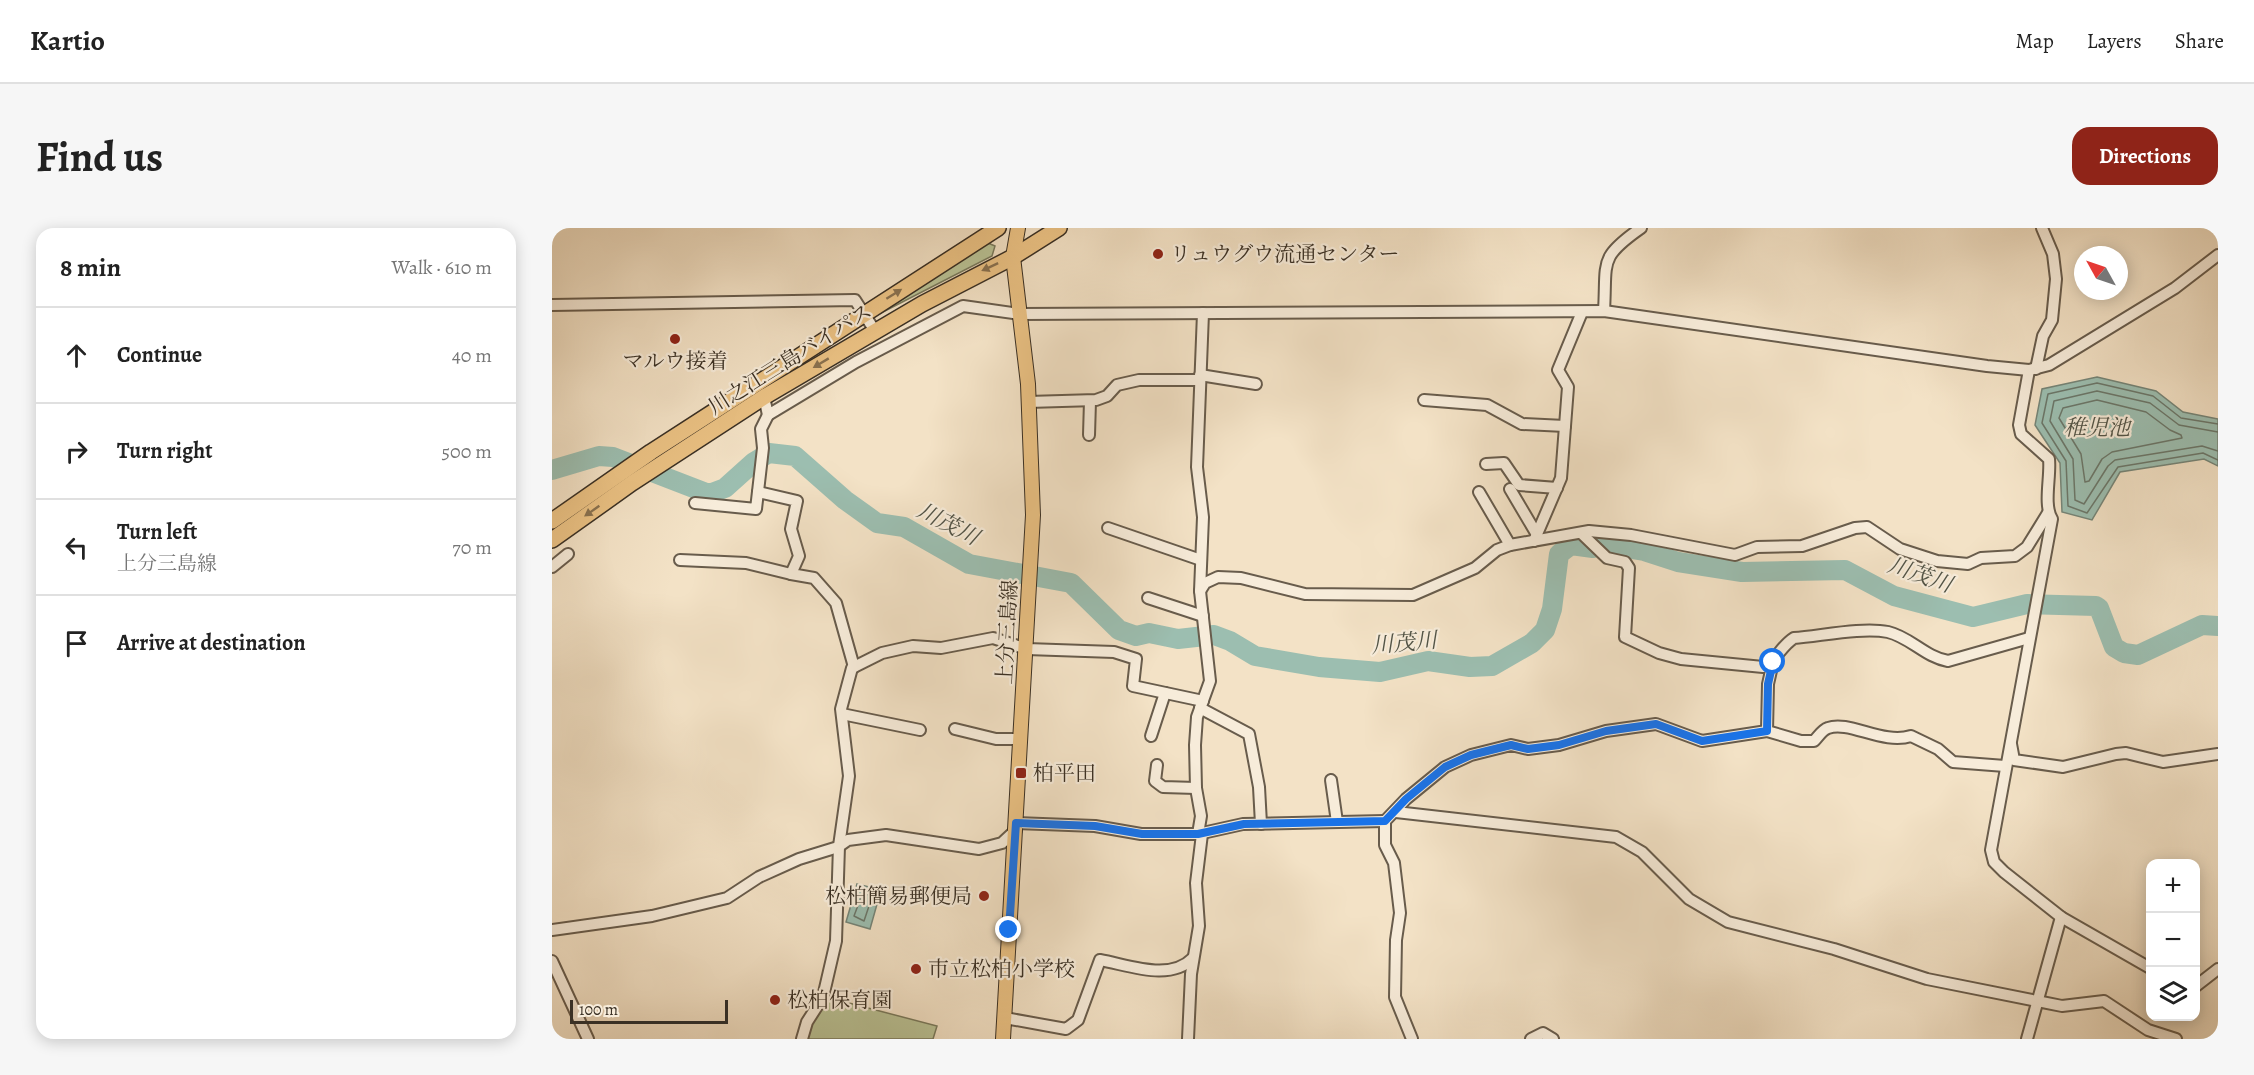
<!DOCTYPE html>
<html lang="en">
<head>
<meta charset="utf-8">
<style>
	:root { --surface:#fff; --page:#f6f6f6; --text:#222; --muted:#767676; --line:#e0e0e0; --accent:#8f2418 }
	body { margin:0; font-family:Alegreya,"Noto Serif JP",serif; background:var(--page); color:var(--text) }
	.controls { position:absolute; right:18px; bottom:18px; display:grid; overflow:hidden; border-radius:12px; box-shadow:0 3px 15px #0003 }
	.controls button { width:54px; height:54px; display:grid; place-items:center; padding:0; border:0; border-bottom:2px solid var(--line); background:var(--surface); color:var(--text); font:30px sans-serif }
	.compass { position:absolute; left:1522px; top:18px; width:54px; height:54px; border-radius:50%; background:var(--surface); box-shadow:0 3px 15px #0003; rotate:310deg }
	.scale { position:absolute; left:18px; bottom:15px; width:158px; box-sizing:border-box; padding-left:6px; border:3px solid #3a3024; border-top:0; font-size:16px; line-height:21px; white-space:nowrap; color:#3a3024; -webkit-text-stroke:4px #f7ecda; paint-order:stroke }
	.stop { position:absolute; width:18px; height:18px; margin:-14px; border:4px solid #1a73e8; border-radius:50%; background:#fff }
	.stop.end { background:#1a73e8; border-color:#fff; box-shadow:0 2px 6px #0008 }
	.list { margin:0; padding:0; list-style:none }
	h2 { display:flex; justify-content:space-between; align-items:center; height:78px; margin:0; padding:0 24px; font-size:26px }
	h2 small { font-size:20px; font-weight:400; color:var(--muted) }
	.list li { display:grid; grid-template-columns:39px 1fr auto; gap:18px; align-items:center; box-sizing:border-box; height:96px; padding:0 24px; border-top:2px solid var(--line) }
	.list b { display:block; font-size:22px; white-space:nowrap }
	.list p { margin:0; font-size:20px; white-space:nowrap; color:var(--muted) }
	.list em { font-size:20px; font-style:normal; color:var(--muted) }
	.icon { flex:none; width:33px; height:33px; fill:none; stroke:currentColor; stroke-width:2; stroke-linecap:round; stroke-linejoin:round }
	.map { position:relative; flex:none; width:1666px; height:811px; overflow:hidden; border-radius:18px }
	header { display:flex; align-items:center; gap:36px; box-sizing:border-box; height:84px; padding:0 30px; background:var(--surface); border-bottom:2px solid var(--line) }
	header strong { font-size:28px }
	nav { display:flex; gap:33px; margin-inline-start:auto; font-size:21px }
	.intro { display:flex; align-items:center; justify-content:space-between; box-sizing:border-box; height:144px; padding:0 36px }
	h1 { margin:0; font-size:42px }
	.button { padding:15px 27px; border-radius:18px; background:var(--accent); color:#fff; font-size:21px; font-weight:700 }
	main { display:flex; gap:36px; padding:0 36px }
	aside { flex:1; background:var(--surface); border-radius:18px; box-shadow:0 3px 15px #0003 }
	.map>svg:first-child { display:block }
	.green { fill:#bac396; stroke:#7a7a5d; stroke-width:1.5 }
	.water { fill:#9cbeb0; stroke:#758578; stroke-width:1.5 }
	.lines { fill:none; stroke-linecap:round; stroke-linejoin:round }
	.shore { stroke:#6b776a; stroke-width:1.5 }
	.river { stroke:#9cbeb0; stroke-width:20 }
	.minor-casing { stroke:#685c4c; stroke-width:14 }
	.major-casing { stroke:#3a3024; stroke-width:16 }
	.highway-casing { stroke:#3a3024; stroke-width:18 }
	.minor { stroke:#f7ecda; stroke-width:10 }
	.major { stroke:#eac183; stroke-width:14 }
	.highway { stroke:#eac183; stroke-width:15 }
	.oneway { fill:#89714f }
	.route { stroke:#1a73e8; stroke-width:8 }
	.poi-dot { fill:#8f2418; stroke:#f7ecda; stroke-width:2 }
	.labels { text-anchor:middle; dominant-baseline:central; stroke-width:4.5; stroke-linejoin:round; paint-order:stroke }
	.poi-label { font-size:21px; fill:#3a3024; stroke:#f7ecda; text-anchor:start }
	.street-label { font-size:21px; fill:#3a3024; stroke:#f7ecda }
	.water-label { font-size:22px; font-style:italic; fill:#525447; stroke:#f7ecda }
</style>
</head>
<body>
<header>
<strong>Kartio</strong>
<nav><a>Map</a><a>Layers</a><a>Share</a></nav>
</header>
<div class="intro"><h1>Find us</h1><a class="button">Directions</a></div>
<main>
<aside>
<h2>8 min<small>Walk · 610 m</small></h2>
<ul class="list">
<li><svg class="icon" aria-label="ahead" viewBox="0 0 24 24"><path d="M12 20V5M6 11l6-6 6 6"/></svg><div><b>Continue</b></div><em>40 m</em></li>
<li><svg class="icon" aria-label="right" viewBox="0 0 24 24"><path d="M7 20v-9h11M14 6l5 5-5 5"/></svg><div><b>Turn right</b></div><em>500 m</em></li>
<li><svg class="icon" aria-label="left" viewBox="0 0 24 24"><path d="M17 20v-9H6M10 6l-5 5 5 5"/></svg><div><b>Turn left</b><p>上分三島線</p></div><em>70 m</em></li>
<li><svg class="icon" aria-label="arrive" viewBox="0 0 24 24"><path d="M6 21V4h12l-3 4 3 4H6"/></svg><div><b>Arrive at destination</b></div></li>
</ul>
</aside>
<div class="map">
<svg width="1666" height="811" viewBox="0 0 1666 811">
	<rect width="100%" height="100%" fill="#f3e2c6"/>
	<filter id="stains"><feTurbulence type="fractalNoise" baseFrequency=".00333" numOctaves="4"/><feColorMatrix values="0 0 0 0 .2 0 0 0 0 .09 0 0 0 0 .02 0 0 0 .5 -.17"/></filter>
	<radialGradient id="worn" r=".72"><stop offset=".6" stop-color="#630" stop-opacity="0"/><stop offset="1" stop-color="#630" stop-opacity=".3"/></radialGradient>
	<g class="green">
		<path d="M436,15L443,18L440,28L327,86Z"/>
		<path d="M274,769L385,798L381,811H255L258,798Z"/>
	</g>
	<g class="water">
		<path d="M1545,149L1604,163L1631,184L1666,191V238L1652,231L1568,244L1540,292L1510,284L1508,235L1483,197L1490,161Z"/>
		<path d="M305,656L329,662L318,701L294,694Z"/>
	</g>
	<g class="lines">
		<g class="shore">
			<path d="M1545,172L1594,184L1618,202L1629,207L1630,210L1560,224L1550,231L1537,253L1533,254L1529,226L1507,190L1511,180Z"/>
			<path d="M1666,196L1629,190L1601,168L1545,155L1496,166L1490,195L1514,233L1516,278L1535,285L1566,239L1651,225L1666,232"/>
			<path d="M1666,204L1627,197L1598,175L1545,163L1502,173L1498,193L1521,231L1523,272L1532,276L1556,238L1563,232L1650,218L1666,223"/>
			<path d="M311,664L320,669L312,693L302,688Z"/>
		</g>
		<path class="river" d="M0,242L47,228L61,229L157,266L173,260L202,234L217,225L243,228L293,272L325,295L352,299L417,336L519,355L567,402L584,408L597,405L626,411L662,407L678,413L703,428L767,439L828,444L876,433L918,439L940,438L980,415L993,402L1000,381L1007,326L1019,317L1041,320L1049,316L1092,323L1126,334L1190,344L1293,342L1342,368L1421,389L1475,376L1544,378L1547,380L1562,419L1572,425L1586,427L1650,397L1666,398"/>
		<g class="minor-casing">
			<g id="minor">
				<path d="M0,77L303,72L323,103"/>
				<path d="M1052,83C1055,33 1046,30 1089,0"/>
				<path d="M1484,141L1491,108L1500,92L1504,51L1501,26L1490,0"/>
				<path d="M1477,142L1467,197L1469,206L1497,231C1499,248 1491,277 1500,291L1439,622L1442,634L1452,644L1509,689L1598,740"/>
				<path d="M648,147L704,156"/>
				<path d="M212,169L216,187L304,134L411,78L468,86L1052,83L1435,138L1477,142L1497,137L1623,60L1666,27"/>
				<path d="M872,172L935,177L970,196L1013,198"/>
				<path d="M476,174L544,172L555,168L565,157L587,152H647"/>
				<path d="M537,207L538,173"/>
				<path d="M934,236L952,235L967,257L1005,260"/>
				<path d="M958,261L984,305"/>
				<path d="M206,264L245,273L239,301L247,328L239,346L262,350L284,375L302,439"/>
				<path d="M927,264L958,317"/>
				<path d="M143,275L204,281L211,220L209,201L216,187"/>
				<path d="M556,300L649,332"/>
				<path d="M1029,305L1055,330L1073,334L1077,340L1073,409L1107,425L1129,431L1211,439C1225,432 1229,418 1242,410C1269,408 1310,399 1336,404C1358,409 1373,429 1396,433L1477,410"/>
				<path d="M982,313L1009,250L1016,159L1006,142L1030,84"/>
				<path d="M128,332L194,335L239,346"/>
				<path d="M0,339L16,326"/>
				<path d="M648,363L653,355L666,349L689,350L753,366L861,367L923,340L945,322L958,317L1037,303L1079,307L1183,327L1205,319L1250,318L1303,300L1315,299L1348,321L1385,333L1416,336L1429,330L1463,328L1475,319L1496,285"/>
				<path d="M596,370L651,388"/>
				<path d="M648,480L697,506L707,559L709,596"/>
				<path d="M290,486L368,502"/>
				<path d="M403,501L444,511H469"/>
				<path d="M1215,503L1216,456L1221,434"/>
				<path d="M599,508L613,465"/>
				<path d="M1459,516L1462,532L1511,539L1564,526L1574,525L1611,534L1666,526"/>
				<path d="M605,537L603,553L611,559L644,560"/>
				<path d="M779,552L785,594"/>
				<path d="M844,584L1064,609L1090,624L1137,671L1176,694L1282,721L1375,751L1510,778L1552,773L1596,802L1624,811"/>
				<path d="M464,595L543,598L589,606H646L691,596L833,593"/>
				<path d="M646,606L649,588L644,560L643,517L645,489L658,453L648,363L651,289L645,239L651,85"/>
				<path d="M0,702L100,688L175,670L207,649L247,631L286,619L296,612L334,607L427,621L450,615L464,602"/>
				<path d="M0,733L36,811"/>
				<path d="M1644,758L1666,741"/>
				<path d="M453,790L514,801L526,792L548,732C577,737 618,754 641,730"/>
				<path d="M250,811L255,794L271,769L284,713L287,618L297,548L289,481L300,440L330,425L361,418L389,420L441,410L475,421L562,424L584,431L581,458L651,473"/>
				<path d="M636,811L639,746L647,698L644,655L650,606"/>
				<path d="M860,811L843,769L844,712L848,685L842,635L833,617V593L854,571L893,539L919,527L959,517L976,521L1007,517L1054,503L1104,496L1150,513L1215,503L1249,513H1262C1266,509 1270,502 1276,500C1297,492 1331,517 1359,508L1386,521L1401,534L1453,538"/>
				<path d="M979,811L991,805L1001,811"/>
				<path d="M1475,811L1509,689"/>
			</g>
		</g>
		<g class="major-casing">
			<path id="major" d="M451,811L481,287L476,156L461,29L466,0"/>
		</g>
		<g class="highway-casing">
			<g id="highway">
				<path d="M0,293L99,224L446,0"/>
				<path d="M0,312L80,255L212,169L370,76L461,29L507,0"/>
			</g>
		</g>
		<use href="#minor" class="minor"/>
		<use href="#major" class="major"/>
		<use href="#highway" class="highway"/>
	</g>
	<defs><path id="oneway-solid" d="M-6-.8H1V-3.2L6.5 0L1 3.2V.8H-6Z" transform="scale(1.5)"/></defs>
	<g class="oneway">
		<use href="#oneway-solid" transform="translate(438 39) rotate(155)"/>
		<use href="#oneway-solid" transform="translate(342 66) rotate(-32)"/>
		<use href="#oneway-solid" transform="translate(269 135) rotate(149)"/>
		<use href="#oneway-solid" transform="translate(40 283) rotate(145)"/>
	</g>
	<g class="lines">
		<path class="route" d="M457,702L464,595L543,598L590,606H646L692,596L833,593L854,571L893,539L919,527L959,517L976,521L1007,517L1054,503L1104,496L1150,513L1215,503L1216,456L1221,434"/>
	</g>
	<g class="poi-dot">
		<circle cx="606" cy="26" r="6"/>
		<circle cx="123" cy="111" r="6"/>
		<rect x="463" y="539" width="12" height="12" rx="3"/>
		<circle cx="432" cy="668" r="6"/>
		<circle cx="364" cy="741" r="6"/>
		<circle cx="223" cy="772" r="6"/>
	</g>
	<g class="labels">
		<g class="poi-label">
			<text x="618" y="26">リュウグウ流通センター</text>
			<text x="123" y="133" text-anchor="middle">マルウ接着</text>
			<text x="481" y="545">柏平田</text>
			<text x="420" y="668" text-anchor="end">松柏簡易郵便局</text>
			<text x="376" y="741">市立松柏小学校</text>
			<text x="235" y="772">松柏保育園</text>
		</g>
		<g class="street-label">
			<text transform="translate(238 131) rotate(-32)">川之江三島バイパス</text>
			<text transform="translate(455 404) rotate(-87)">上分三島線</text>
		</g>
		<g class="water-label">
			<text x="1545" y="200">稚児池</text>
			<text transform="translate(396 296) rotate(27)">川茂川</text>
			<text transform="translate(1368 347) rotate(19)">川茂川</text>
			<text transform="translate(852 415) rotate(-5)">川茂川</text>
		</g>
	</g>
	<rect width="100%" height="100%" filter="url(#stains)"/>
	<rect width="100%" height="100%" fill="url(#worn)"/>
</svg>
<div class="controls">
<button>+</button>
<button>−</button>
<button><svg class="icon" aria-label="layers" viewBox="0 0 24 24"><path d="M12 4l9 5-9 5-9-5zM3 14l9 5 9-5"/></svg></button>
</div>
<svg class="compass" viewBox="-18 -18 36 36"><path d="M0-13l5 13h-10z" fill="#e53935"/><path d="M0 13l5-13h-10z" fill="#767676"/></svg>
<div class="scale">100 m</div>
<div class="stop" style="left:1221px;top:434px"></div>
<div class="stop end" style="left:457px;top:702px"></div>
</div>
</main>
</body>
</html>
